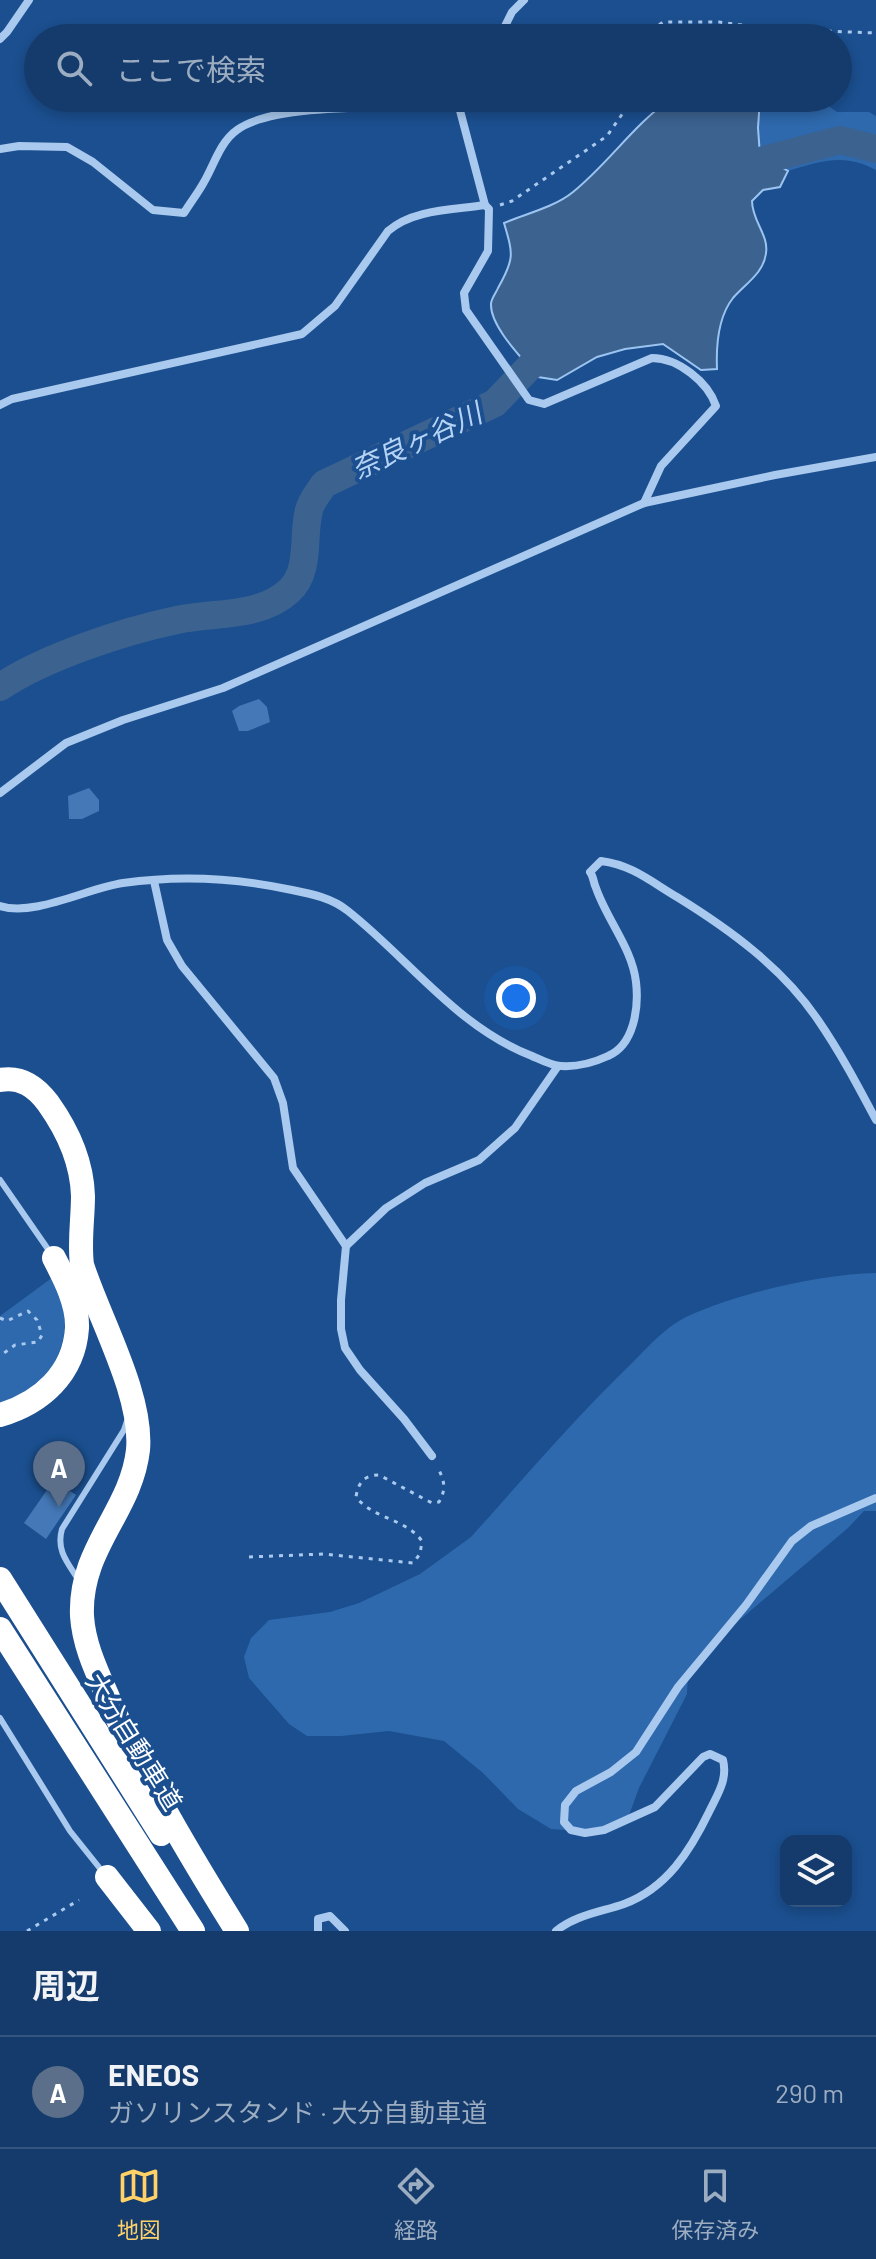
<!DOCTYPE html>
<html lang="ja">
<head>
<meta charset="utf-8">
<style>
	:root { --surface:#143b6b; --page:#214673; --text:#f1f3f6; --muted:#9dadc1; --line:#33557e; --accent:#ffd166 }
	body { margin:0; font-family:Barlow,"Noto Sans JP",sans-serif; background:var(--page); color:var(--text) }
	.controls { position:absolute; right:24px; bottom:24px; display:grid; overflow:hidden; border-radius:16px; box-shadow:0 4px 12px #0003 }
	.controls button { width:72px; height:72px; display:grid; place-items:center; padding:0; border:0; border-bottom:2px solid var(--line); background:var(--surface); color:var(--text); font:40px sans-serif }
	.you { position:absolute; left:516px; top:998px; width:28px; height:28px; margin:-20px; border:6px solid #fff; border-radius:50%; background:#1a73e8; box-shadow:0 0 0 12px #1a73e833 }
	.badge { display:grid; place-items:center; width:52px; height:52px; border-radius:50%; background:var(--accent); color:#fff; font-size:26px; font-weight:700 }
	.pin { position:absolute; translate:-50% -66px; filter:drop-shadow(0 2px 4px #0008) }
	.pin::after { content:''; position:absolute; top:42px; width:28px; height:24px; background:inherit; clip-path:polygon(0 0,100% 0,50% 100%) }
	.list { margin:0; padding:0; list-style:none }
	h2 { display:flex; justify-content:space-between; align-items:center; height:104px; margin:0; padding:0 32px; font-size:34px }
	h2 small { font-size:26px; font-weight:400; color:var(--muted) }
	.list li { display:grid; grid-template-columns:52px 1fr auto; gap:24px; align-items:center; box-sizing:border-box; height:112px; padding:0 32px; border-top:2px solid var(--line) }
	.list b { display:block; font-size:30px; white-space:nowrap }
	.list p { margin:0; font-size:26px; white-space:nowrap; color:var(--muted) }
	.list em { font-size:26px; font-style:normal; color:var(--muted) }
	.icon { flex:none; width:44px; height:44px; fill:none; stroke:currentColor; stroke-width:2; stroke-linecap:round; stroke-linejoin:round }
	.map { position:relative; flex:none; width:876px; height:1931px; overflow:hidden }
	.search { position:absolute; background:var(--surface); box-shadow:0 4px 12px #0003; left:24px; right:24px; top:24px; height:88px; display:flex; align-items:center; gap:20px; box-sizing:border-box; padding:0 28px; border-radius:44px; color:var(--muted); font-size:30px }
	.sheet { height:216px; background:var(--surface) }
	nav { display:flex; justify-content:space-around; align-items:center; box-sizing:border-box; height:112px; border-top:2px solid var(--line); background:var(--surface); font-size:22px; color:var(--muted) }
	nav a { display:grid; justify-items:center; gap:4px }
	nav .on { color:var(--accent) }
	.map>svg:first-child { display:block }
	.green { fill:#2e69ad }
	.water { fill:#3c6290; stroke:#9cc4f0; stroke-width:2 }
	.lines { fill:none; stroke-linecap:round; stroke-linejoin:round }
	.river { stroke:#3c6290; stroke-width:28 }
	.building { fill:#4478b7 }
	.path { stroke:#a9c9ee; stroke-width:3; stroke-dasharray:4 6; stroke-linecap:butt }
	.service { stroke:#a9c9ee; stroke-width:6 }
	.minor { stroke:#a9c9ee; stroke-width:8 }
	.motorway { stroke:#fff; stroke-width:24 }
	.labels { text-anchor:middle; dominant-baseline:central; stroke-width:8; stroke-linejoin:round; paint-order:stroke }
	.street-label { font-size:26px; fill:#fff; stroke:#1b4f8f }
	.water-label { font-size:28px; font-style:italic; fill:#b5d3f5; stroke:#1b4f8f }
</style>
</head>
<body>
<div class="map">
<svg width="876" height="1931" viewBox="0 0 876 1931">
	<rect width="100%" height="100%" fill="#1b4f8f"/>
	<g class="green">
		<path d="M760,98H817L837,112H869L876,116V170C843,153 822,161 788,171L760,155L758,128Z"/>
		<path d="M876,1273V1511H864L848,1528L702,1652L688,1673L687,1694L639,1788L628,1818L596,1832L551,1829L518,1809L483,1773L444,1741L389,1731L341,1736H307L289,1724L249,1678L244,1657L251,1638L269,1620L330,1612L359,1603L420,1574L471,1537C524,1478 575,1418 632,1363C649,1346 665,1327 688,1316C738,1293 821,1274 876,1273Z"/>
		<path d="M53,1277C77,1312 64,1368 30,1391C22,1397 9,1399 0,1403V1316Z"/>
	</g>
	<path class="water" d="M672,98H760L758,128L760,155L788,171L780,187L763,190L752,201C752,221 769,235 766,253C764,273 745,284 733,298C718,317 716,345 717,369L701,370L663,344L625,349L597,357L557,380L538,377C524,360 490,327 491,304C491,299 496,293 498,288C515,258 513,254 504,223C525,214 555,207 573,192C609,163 634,124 672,98Z"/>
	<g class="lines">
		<g class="river">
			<path d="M730,169L840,140L876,149"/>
			<path d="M0,687C45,657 124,631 177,620C213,612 260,618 289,591C311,571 302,537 309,510C311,501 319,492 324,484L495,403L556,339"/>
		</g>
	</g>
	<g class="building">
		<path d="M259,699L267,707L270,722L248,731H239L232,711L239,706Z"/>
		<path d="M89,788L99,800V811L82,819H69L68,796Z"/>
		<path d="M54,1480L76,1495L46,1539L24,1523Z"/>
	</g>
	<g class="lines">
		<g class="path">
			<path d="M645,38L648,32L663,22H719L775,29L876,33"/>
			<path d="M500,205L512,201L607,136L623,113L626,98"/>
			<path d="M0,1318L7,1321L28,1311L37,1320L42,1335L38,1342L15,1345L0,1356"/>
			<path d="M249,1557L323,1554L413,1563L420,1554L422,1541C405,1518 373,1519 356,1497C358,1483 364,1475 379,1475L432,1503L439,1502C447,1488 444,1480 437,1466"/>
			<path d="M27,1931L79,1900"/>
		</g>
		<g class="service">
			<path d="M0,1180L52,1255"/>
			<path d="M78,1579C67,1562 56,1550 62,1529L124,1430L128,1418"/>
			<path d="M0,1718L70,1831L102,1871"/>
		</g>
		<g class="minor">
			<path d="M499,38L512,12L524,0"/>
			<path d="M0,39L7,32L29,0"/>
			<path d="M458,103L485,205L489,209L488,251L464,293L466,310L529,400L544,404L652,358C678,358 708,382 716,406L661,466L644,503"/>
			<path d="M0,149L19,146L67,147L93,162L153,210L184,213C190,203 198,193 204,182C214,165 220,142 237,130C273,103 388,108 437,106L458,103L463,98"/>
			<path d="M0,405L12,399L302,334L335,306L388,231C413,209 453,210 485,205"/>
			<path d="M0,793L66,743L123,720L223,688L644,503L775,475L876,457"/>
			<path d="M154,881L167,940L182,966L274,1078L283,1103L293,1168L346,1246L341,1300V1329L345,1348L360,1370L404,1419L432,1456"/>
			<path d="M0,906C34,917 88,888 123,883C179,875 237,878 292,890C312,894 332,898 348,911C410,960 457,1027 532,1056C541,1060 552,1066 561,1066C577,1067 593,1063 608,1056C634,1045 639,1008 636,982C632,948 607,920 596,888C593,882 594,877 590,872L601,861C632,865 650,881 677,897C729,929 783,968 818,1020C840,1052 858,1086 876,1120"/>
			<path d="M346,1246L386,1208L425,1183L479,1160L515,1128L558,1066"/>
			<path d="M318,1931V1919L330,1916L345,1931"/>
			<path d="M556,1931C575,1915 601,1912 624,1904C667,1888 690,1851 709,1812C717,1795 728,1780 723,1760L710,1754L703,1757L655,1807L604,1830L585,1833L571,1830L564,1822L565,1805L576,1791L611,1772L636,1752L678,1687L746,1605L792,1541L811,1526L876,1498"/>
		</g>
		<g class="motorway">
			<path d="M0,1080C21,1076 36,1087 48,1103C68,1131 82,1161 83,1196C83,1219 79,1241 82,1265C99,1318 143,1395 138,1450C131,1512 79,1548 82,1616C84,1647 98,1674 110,1702C146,1782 191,1857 237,1931"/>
			<path d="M0,1415C41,1403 74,1374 77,1328C78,1304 65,1279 54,1258"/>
			<path d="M0,1579L161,1834"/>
			<path d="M0,1629L193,1931"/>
			<path d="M107,1877L149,1931"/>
		</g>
	</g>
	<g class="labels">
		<g class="street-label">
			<text transform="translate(135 1741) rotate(58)">大分自動車道</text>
		</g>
		<g class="water-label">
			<text transform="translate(416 440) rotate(-25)">奈良ヶ谷川</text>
		</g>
	</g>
</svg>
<div class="controls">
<button><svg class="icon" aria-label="layers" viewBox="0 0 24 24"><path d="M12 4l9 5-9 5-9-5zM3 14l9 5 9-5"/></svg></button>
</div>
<div class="you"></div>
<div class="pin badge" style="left:59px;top:1507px;background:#5c6f8a">A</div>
<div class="search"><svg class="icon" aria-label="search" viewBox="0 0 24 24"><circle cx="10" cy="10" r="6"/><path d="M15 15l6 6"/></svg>ここで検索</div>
</div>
<section class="sheet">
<h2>周辺<small></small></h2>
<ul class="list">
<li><span class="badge" style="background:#5c6f8a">A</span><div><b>ENEOS</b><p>ガソリンスタンド · 大分自動車道</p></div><em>290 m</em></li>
</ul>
</section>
<nav>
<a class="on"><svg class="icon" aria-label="map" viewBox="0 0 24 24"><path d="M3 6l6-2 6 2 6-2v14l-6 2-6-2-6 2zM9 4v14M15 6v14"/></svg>地図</a>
<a><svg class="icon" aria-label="directions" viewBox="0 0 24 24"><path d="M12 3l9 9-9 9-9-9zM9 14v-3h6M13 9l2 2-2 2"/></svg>経路</a>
<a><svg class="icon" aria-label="saved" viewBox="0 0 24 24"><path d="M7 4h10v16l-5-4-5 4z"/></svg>保存済み</a>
</nav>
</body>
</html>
